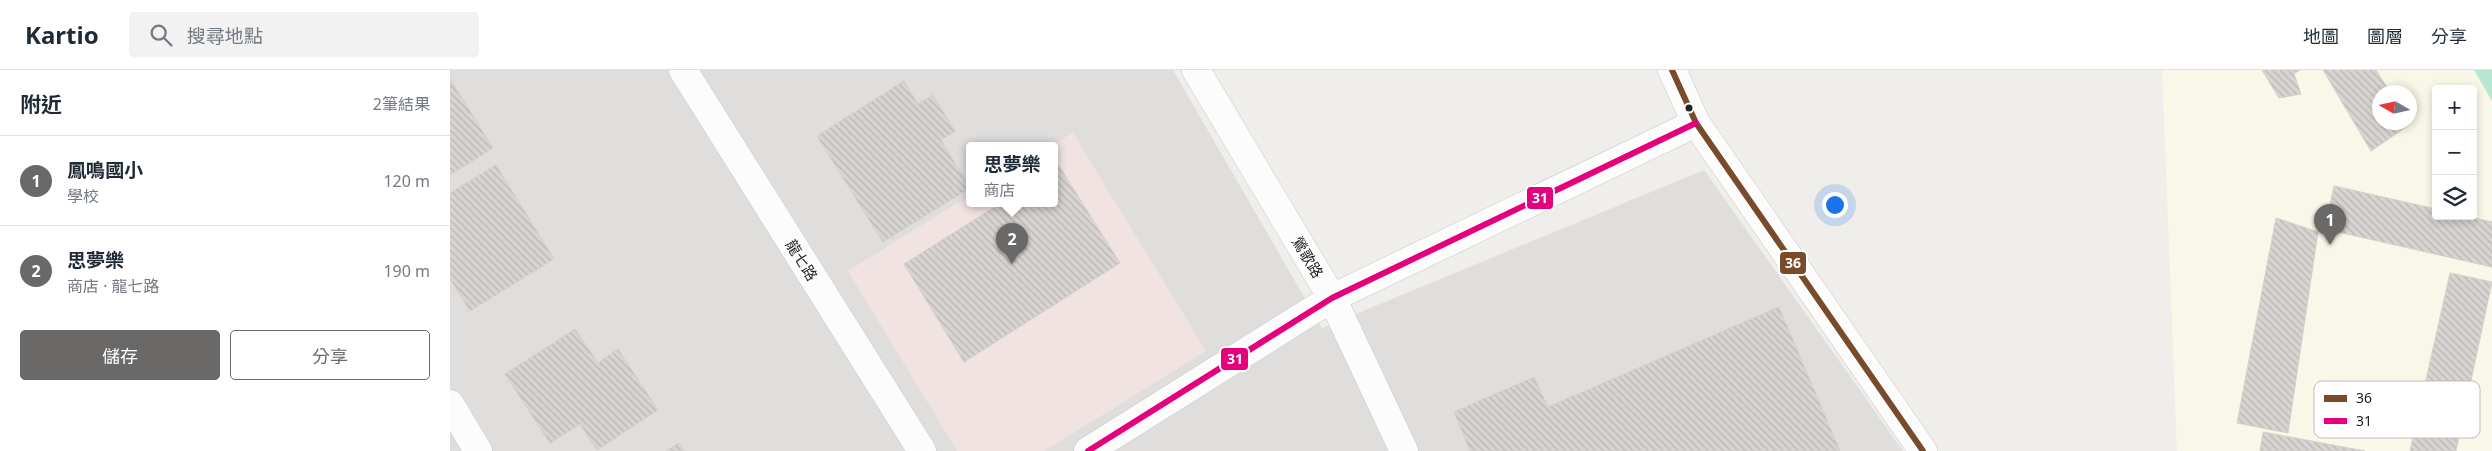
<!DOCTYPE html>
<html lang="zh-TW">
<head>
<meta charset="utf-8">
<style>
	:root { --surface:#fff; --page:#f2f2f3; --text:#1f2937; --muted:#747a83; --line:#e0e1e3; --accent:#6a6968 }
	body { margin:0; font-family:"Noto Sans","Noto Sans TC",sans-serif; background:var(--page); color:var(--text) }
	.controls { position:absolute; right:15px; top:15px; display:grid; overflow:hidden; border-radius:5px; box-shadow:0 2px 8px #0003 }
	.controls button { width:45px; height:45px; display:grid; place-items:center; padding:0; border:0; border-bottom:1px solid var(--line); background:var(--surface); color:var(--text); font:25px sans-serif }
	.compass { position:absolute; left:1922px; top:15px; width:45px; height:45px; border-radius:50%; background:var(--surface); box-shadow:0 2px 8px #0003; rotate:279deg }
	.you { position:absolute; left:1384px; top:134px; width:18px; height:18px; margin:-12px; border:4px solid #fff; border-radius:50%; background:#1a73e8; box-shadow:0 0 0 8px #1a73e833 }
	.badge { display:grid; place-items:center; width:32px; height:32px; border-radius:50%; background:var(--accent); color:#fff; font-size:16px; font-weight:700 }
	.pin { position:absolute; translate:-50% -41px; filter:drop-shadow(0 1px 2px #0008) }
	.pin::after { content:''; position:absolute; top:26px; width:18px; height:15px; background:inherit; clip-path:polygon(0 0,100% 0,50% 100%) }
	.popup { position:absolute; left:516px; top:72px; width:92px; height:65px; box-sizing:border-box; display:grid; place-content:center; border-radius:5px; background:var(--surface); filter:drop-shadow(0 1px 4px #0005); font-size:16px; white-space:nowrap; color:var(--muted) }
	.popup b { font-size:19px; color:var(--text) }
	.popup::after { content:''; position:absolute; left:50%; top:100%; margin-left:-10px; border:10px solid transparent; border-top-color:var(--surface) }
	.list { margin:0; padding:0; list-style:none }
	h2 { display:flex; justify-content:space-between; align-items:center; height:65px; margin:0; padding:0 20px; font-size:21px }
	h2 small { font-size:16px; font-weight:400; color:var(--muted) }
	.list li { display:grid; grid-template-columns:32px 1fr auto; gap:15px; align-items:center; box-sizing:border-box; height:90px; padding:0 20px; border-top:1px solid var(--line) }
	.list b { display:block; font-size:19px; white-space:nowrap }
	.list p { margin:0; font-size:16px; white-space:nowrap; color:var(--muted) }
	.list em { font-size:16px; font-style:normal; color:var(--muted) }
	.actions { display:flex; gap:10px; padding:15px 20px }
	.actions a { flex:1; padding:11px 0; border:1px solid var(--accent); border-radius:5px; text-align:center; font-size:18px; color:var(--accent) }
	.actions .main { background:var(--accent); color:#fff }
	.icon { flex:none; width:28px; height:28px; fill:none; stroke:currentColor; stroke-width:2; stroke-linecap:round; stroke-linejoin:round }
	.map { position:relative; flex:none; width:2042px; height:381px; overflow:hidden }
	header { display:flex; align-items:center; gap:30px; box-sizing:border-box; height:70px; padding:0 25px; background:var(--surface); border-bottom:1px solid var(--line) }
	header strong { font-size:24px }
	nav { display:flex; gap:28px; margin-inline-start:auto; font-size:18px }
	.search { width:350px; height:45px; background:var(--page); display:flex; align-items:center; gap:12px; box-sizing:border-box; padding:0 18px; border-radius:5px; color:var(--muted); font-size:19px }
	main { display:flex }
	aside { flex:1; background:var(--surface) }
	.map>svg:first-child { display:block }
	.residential { fill:#dfdedc; fill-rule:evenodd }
	.commercial { fill:#f1e3e1 }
	.education { fill:#f8f7e8; fill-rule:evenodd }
	.pitch { fill:#b7e6d2 }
	.parking { fill:#e0dfde }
	.building { fill:url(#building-back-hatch); stroke:#d3d0cc }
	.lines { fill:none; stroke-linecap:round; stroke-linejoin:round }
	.minor-casing { stroke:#c9c8c7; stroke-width:29 }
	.tertiary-casing { stroke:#c9c8c7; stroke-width:29 }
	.minor { stroke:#fdfcfc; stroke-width:28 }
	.tertiary { stroke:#fdfcfc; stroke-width:28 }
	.bus-1-casing { stroke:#fff; stroke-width:10 }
	.bus-2-casing { stroke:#fff; stroke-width:10 }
	.bus-1 { stroke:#7a4b2a; stroke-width:6 }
	.bus-2 { stroke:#e5007d; stroke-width:6 }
	.bus-dot { fill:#222; stroke:#fff; stroke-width:2 }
	.labels { text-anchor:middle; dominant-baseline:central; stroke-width:5; stroke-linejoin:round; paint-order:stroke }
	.street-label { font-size:15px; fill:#222; stroke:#fff }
	.key { fill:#fff; stroke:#bdbdbd; stroke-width:1 }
	.key-label { font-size:14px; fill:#222 }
	.line-badge { stroke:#fff; stroke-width:2 }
	.badge-label { font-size:14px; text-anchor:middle; font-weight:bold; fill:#fff }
</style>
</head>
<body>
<header>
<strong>Kartio</strong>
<div class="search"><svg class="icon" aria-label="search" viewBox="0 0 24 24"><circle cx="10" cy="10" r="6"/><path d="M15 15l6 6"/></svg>搜尋地點</div>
<nav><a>地圖</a><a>圖層</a><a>分享</a></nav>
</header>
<main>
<aside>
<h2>附近<small>2筆結果</small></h2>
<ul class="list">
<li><span class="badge">1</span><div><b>鳳鳴國小</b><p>學校</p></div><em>120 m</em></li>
<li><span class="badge">2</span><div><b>思夢樂</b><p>商店 · 龍七路</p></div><em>190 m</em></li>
</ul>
<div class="actions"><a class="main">儲存</a><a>分享</a></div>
</aside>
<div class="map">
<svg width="2042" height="381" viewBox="0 0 2042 381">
	<defs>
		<pattern id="building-back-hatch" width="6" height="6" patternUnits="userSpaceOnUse" patternTransform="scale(1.25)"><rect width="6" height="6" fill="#d7d4d2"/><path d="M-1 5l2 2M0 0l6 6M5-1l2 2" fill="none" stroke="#b8b6b4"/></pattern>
	</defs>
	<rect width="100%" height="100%" fill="#f0eeeb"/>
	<path class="residential" d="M0,0H723L872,258L1254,100L1453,381H0ZM520,75H604V133H520Z"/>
	<path class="commercial" d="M623,63L756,281L594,381H507L398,201L519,126L520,133H604V75H602Z"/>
	<path class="education" d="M1712,0H2042V381H1727ZM1986,19H2023V146H1986ZM1930,22H1960V52H1930Z"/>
	<path class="pitch" d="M2024,0H2042V31Z"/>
	<path class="parking" d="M276,0H465L329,89Z"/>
	<g class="building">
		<path d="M1812,0H1850L1844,4L1851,24L1829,28Z"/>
		<path d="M1873,0H1926L1940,22H1930V52H1958L1959,55L1921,81Z"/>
		<path d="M0,9L43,78L0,105Z"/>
		<path d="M454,11L468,34L483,25L505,61L491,70L520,118L433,172L367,66Z"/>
		<path d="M46,95L104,189L20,241L0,209V123Z"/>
		<path d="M609,96L670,193L514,292L454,194L551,133H604V99Z"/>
		<path d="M1884,116L1986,139V146H2016L2042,152V197L1875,159Z"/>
		<path d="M1826,148L1868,162L1838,363L1787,353Z"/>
		<path d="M2000,203L2042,212L2006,381H1960Z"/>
		<path d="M1329,237L1390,381H1020L1004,342L1084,307L1098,337Z"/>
		<path d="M125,259L148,293L168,279L208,340L147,380L130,354L100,373L55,304Z"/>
		<path d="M1813,362L1915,381H1810Z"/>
		<path d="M229,373L234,381H216Z"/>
	</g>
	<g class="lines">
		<g class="minor-casing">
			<g id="minor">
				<path d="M233,0L472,381"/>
				<path d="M1222,0L1246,53L1473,381"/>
				<path d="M0,334L28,381"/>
				<path d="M638,381L882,228L1246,53"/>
			</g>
		</g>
		<g class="tertiary-casing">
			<path id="tertiary" d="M746,0L882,228L954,381"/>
		</g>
		<use href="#minor" class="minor"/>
		<use href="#tertiary" class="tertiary"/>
		<g class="bus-1-casing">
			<path id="bus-1" d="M1222,0L1246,53L1473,381"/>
		</g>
		<g class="bus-2-casing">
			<path id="bus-2" d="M638,381L882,228L1246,53"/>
		</g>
		<use href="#bus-1" class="bus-1"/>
		<use href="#bus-2" class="bus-2"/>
	</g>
	<circle class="bus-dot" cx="1239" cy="38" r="4.5"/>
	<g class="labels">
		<g class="street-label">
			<text transform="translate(858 187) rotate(59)">鶯歌路</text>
			<text transform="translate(352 190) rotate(58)">龍七路</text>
		</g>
	</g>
	<rect x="1864" y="311" width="166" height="57" rx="8" class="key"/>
	<rect x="1874" y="325" width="23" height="7" fill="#7a4b2a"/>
	<rect x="1874" y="348" width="23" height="6" fill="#e5007d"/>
	<g class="key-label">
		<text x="1906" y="333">36</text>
		<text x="1906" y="356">31</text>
	</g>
	<g class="line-badge">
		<rect x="1076" y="116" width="28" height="24" rx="5" fill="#e5007d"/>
		<rect x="1329" y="181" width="28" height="24" rx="5" fill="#7a4b2a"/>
		<rect x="770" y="277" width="29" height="24" rx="5" fill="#e5007d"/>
	</g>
	<g class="badge-label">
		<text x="1090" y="133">31</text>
		<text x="1343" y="198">36</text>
		<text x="785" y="294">31</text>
	</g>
</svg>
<div class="controls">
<button>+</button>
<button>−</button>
<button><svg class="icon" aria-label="layers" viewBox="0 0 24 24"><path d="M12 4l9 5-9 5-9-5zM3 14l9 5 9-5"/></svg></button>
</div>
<svg class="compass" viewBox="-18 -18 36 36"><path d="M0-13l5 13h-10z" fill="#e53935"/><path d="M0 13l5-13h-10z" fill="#747a83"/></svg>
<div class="you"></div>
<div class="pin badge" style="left:1880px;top:175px">1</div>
<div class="pin badge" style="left:562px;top:194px">2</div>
<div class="popup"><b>思夢樂</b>商店</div>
</div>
</main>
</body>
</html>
